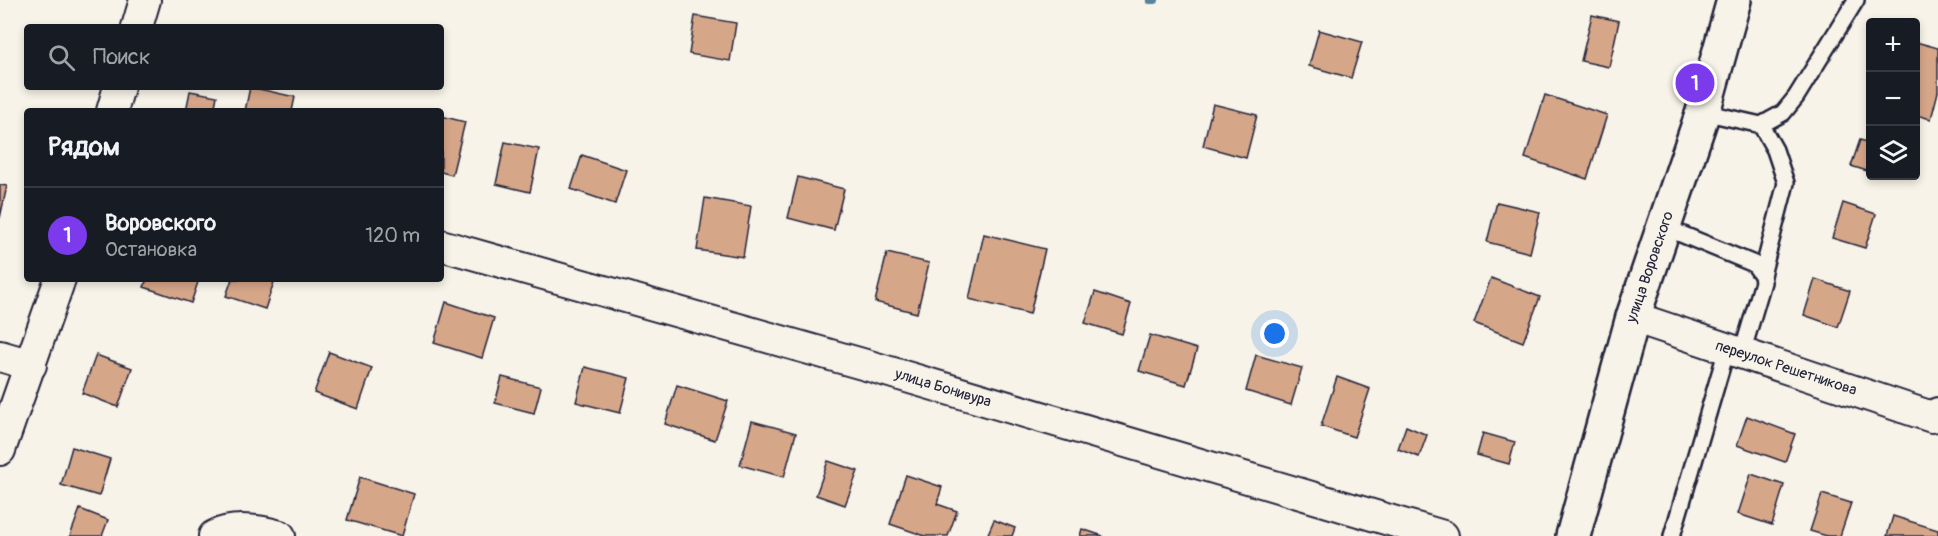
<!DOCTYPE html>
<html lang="ru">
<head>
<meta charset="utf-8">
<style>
	:root { --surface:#171b24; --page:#242831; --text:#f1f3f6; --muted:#9ea1a6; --line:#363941; --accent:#7c3aed }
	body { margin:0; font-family:Pangolin,sans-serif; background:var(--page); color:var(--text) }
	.controls { position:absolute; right:18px; top:18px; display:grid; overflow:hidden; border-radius:6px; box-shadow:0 3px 9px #0003 }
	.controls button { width:54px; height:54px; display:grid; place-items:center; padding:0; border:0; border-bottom:2px solid var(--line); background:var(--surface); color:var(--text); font:30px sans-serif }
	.you { position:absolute; left:1275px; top:334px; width:21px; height:21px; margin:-15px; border:4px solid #fff; border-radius:50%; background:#1a73e8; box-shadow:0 0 0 9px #1a73e833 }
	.badge { display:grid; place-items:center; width:39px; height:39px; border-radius:50%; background:var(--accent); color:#fff; font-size:20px; font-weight:700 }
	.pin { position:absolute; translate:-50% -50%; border:3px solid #fff; box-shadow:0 2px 6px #0006 }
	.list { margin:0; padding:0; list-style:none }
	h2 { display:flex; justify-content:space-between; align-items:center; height:78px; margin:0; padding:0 24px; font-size:26px }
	h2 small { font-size:20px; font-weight:400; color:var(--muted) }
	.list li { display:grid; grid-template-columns:39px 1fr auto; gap:18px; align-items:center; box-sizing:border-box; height:96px; padding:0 24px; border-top:2px solid var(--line) }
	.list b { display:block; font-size:22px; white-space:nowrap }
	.list p { margin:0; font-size:20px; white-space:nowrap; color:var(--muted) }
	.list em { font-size:20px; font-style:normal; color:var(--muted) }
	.icon { flex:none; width:33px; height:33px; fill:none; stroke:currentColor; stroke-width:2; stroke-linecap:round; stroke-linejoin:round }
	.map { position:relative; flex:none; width:1938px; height:536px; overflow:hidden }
	.search { position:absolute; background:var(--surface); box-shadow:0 3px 9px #0003; left:24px; top:24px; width:420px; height:66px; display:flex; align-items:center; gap:15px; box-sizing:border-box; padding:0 21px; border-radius:6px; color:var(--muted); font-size:22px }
	.panel { position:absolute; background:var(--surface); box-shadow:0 3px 9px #0003; left:24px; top:108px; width:420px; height:174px; border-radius:6px }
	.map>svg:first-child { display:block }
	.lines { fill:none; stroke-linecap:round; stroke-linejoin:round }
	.stream { stroke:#59839d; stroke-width:8 }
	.building { fill:#d6a689; stroke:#22223b; stroke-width:1.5 }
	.lane-casing { stroke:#22223b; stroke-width:20 }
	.street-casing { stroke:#22223b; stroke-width:34 }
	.secondary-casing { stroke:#22223b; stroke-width:38 }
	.lane { stroke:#f7f3e8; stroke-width:15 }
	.street { stroke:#f7f3e8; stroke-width:30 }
	.secondary { stroke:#f7f3e8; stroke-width:33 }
	.labels { text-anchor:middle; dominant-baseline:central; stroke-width:5; stroke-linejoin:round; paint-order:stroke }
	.street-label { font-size:15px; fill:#22223b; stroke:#f7f3e8 }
</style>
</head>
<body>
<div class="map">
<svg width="1938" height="536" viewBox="0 0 1938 536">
	<rect width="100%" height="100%" fill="#f7f3e8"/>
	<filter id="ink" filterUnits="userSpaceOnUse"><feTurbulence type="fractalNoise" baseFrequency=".0167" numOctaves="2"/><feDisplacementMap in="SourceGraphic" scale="12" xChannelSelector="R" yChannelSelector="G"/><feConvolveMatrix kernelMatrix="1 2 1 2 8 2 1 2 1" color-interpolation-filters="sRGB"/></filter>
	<g filter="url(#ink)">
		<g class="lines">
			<path class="stream" d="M1150,0H1155"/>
		</g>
		<g class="building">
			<path d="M1592,15L1619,21L1609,67L1581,61Z"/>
			<path d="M695,16L736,23L730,61L689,54Z"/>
			<path d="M1319,30L1362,42L1351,78L1309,66Z"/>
			<path d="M1916,42L1938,48V92L1931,119L1916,115Z"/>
			<path d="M250,87L295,97L292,111H245Z"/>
			<path d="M190,91L217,96L214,111H186Z"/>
			<path d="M1545,95L1607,115L1587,179L1525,158Z"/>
			<path d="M1213,104L1257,115L1246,158L1203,146Z"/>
			<path d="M441,116L465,122L452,175L441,172Z"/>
			<path d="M1860,140L1870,143V172L1851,166Z"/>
			<path d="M505,142L539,149L530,192L496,184Z"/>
			<path d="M582,155L626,170L615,204L571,189Z"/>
			<path d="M798,177L844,189L834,230L788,218Z"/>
			<path d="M0,185L7,186L0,218Z"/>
			<path d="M705,198L751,206L743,257L697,250Z"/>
			<path d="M1497,202L1540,212L1530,253L1487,242Z"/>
			<path d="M1843,203L1876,214L1865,248L1832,238Z"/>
			<path d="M984,234L1045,249L1030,314L969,299Z"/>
			<path d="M887,253L929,263L917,313L875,302Z"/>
			<path d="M1491,278L1540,297L1523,342L1474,323Z"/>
			<path d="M147,279H199L191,303L144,287Z"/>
			<path d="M232,279H275L265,309L226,296Z"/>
			<path d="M1815,279L1850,291L1838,327L1804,315Z"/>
			<path d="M1095,292L1131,304L1122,334L1085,323Z"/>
			<path d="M446,302L494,318L482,358L434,343Z"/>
			<path d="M1150,335L1197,349L1186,385L1139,371Z"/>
			<path d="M329,352L372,368L358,409L314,393Z"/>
			<path d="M96,355L132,368L118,407L82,393Z"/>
			<path d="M1256,355L1302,368L1291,405L1246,391Z"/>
			<path d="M585,367L629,378L620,413L576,402Z"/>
			<path d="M502,377L541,387L534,413L495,403Z"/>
			<path d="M1337,377L1370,389L1354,437L1321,426Z"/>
			<path d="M677,385L728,401L715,440L665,424Z"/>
			<path d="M1747,416L1795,434L1785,462L1737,445Z"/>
			<path d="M752,421L796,433L784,477L740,465Z"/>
			<path d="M1406,426L1427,435L1419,457L1398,449Z"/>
			<path d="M1483,433L1515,442L1509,464L1477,455Z"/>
			<path d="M72,447L110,459L99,496L61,485Z"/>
			<path d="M828,461L858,471L845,505L816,495Z"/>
			<path d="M1751,474L1784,485L1772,525L1738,514Z"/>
			<path d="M906,475L942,487L937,504L957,511L948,536H925L890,524Z"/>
			<path d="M360,477L414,494L402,536L347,520Z"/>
			<path d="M1822,494L1851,503L1840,536H1827L1810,531Z"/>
			<path d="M80,509L108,520L102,536H70Z"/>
			<path d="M1893,516L1938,530V536H1887Z"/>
			<path d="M994,520L1015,528L1012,536H987Z"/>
			<path d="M1082,529L1103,536H1080Z"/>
		</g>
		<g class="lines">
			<g class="lane-casing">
				<g id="lane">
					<path d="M1703,112L1761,125L1783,113L1796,97L1856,0"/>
					<path d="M1761,125L1775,150L1786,183L1762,275"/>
					<path d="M1664,227L1754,264L1762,275L1763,282L1742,353"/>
					<path d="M1672,536L1727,349"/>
				</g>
			</g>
			<g class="street-casing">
				<g id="street">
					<path d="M137,27L145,0"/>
					<path d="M112,111L119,87"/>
					<path d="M441,245L873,367L1443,536"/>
					<path d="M1633,317L1932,417L1938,413"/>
					<path d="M0,356L31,365"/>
					<path d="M0,450L60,279"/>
					<path d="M214,536C233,526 259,530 280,536"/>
				</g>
			</g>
			<g class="secondary-casing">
				<path id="secondary" d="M1573,536L1633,317L1703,112L1734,0"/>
			</g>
			<use href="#lane" class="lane"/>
			<use href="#street" class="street"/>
			<use href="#secondary" class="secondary"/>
		</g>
	</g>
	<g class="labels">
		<g class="street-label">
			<text transform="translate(1650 267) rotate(-71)">улица Воровского</text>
			<text transform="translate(1786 368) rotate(18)">переулок Решетникова</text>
			<text transform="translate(943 388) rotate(17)">улица Бонивура</text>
		</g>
	</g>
</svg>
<div class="controls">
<button>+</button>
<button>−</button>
<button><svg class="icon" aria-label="layers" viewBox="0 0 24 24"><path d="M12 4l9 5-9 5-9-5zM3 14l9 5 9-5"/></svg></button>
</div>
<div class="you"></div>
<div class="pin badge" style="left:1695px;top:83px">1</div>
<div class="search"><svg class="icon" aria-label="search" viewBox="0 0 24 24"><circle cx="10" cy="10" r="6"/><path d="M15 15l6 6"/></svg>Поиск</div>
<section class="panel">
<h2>Рядом<small></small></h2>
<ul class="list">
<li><span class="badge">1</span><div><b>Воровского</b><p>Остановка</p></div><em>120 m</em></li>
</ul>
</section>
</div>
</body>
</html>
